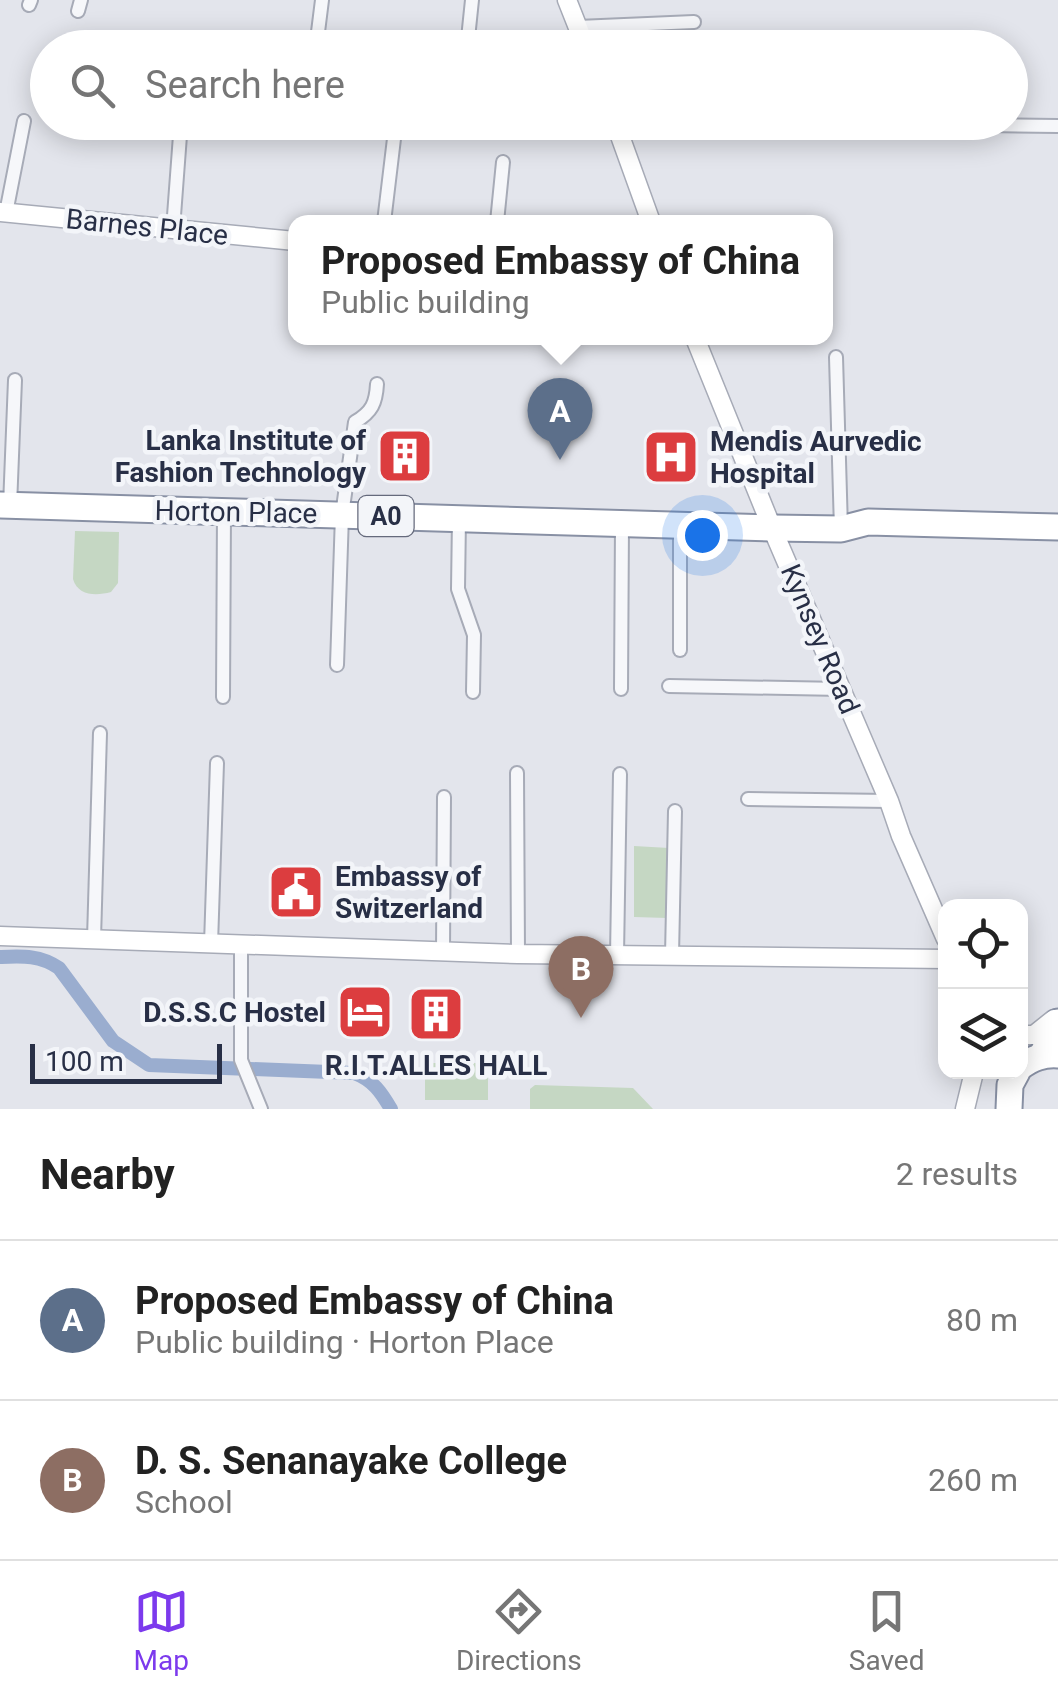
<!DOCTYPE html>
<html lang="en">
<head>
<meta charset="utf-8">
<style>
	:root { --surface:#fff; --page:#f6f6f6; --text:#222; --muted:#767676; --line:#e0e0e0; --accent:#7c3aed }
	body { margin:0; font-family:Roboto,sans-serif; background:var(--page); color:var(--text) }
	.controls { position:absolute; right:30px; bottom:30px; display:grid; overflow:hidden; border-radius:20px; box-shadow:0 5px 25px #0003 }
	.controls button { width:90px; height:90px; display:grid; place-items:center; padding:0; border:0; border-bottom:2px solid var(--line); background:var(--surface); color:var(--text); font:50px sans-serif }
	.scale { position:absolute; left:30px; bottom:25px; width:192px; box-sizing:border-box; padding-left:10px; border:5px solid #282f46; border-top:0; font-size:28px; line-height:35px; white-space:nowrap; color:#282f46; -webkit-text-stroke:8px #f3f5f9; paint-order:stroke }
	.you { position:absolute; left:702px; top:535px; width:35px; height:35px; margin:-25px; border:8px solid #fff; border-radius:50%; background:#1a73e8; box-shadow:0 0 0 15px #1a73e833 }
	.badge { display:grid; place-items:center; width:65px; height:65px; border-radius:50%; background:var(--accent); color:#fff; font-size:32px; font-weight:700 }
	.pin { position:absolute; translate:-50% -82px; filter:drop-shadow(0 2px 5px #0008) }
	.pin::after { content:''; position:absolute; top:52px; width:35px; height:30px; background:inherit; clip-path:polygon(0 0,100% 0,50% 100%) }
	.popup { position:absolute; left:288px; top:215px; width:545px; height:130px; box-sizing:border-box; display:grid; place-content:center; border-radius:20px; background:var(--surface); filter:drop-shadow(0 2px 8px #0005); font-size:32px; white-space:nowrap; color:var(--muted) }
	.popup b { font-size:38px; color:var(--text) }
	.popup::after { content:''; position:absolute; left:50%; top:100%; margin-left:-20px; border:20px solid transparent; border-top-color:var(--surface) }
	.list { margin:0; padding:0; list-style:none }
	h2 { display:flex; justify-content:space-between; align-items:center; height:130px; margin:0; padding:0 40px; font-size:42px }
	h2 small { font-size:32px; font-weight:400; color:var(--muted) }
	.list li { display:grid; grid-template-columns:65px 1fr auto; gap:30px; align-items:center; box-sizing:border-box; height:160px; padding:0 40px; border-top:2px solid var(--line) }
	.list b { display:block; font-size:38px; white-space:nowrap }
	.list p { margin:0; font-size:32px; white-space:nowrap; color:var(--muted) }
	.list em { font-size:32px; font-style:normal; color:var(--muted) }
	.icon { flex:none; width:55px; height:55px; fill:none; stroke:currentColor; stroke-width:2; stroke-linecap:round; stroke-linejoin:round }
	.map { position:relative; flex:none; width:1058px; height:1109px; overflow:hidden }
	.search { position:absolute; background:var(--surface); box-shadow:0 5px 25px #0003; left:30px; right:30px; top:30px; height:110px; display:flex; align-items:center; gap:25px; box-sizing:border-box; padding:0 35px; border-radius:55px; color:var(--muted); font-size:38px }
	.sheet { height:450px; background:var(--surface) }
	nav { display:flex; justify-content:space-around; align-items:center; box-sizing:border-box; height:140px; border-top:2px solid var(--line); background:var(--surface); font-size:28px; color:var(--muted) }
	nav a { display:grid; justify-items:center; gap:5px }
	nav .on { color:var(--accent) }
	.map>svg:first-child { display:block }
	.green { fill:#c5d7c3 }
	.lines { fill:none; stroke-linecap:round; stroke-linejoin:round }
	.canal { stroke:#9aadcf; stroke-width:14 }
	.street-casing { stroke:#a7abb7; stroke-width:16 }
	.secondary-casing { stroke:#a7abb7; stroke-width:21 }
	.highway-casing { stroke:#8890a4; stroke-width:29 }
	.street { stroke:#f6f7fa; stroke-width:12 }
	.secondary { stroke:#fff; stroke-width:18 }
	.highway { stroke:#fff; stroke-width:25 }
	.labels { text-anchor:middle; dominant-baseline:central; stroke-width:9; stroke-linejoin:round; paint-order:stroke }
	.shield { fill:#f3f5f9; stroke:#656a7c; stroke-width:2.5 }
	.shield-label { font-size:25px; font-weight:bold; fill:#282f46 }
	.street-label { font-size:28px; fill:#282f46; stroke:#f3f5f9 }
	.poi-label { font-size:28px; font-weight:bold; fill:#282f46; stroke:#f3f5f9; text-anchor:end }
</style>
</head>
<body>
<div class="map">
<svg width="1058" height="1109" viewBox="0 0 1058 1109">
	<rect width="100%" height="100%" fill="#e3e5ec"/>
	<g class="green">
		<path d="M75,531L119,532L118,583L111,592C96,596 78,596 73,579Z"/>
		<path d="M634,846L669,848L667,918L634,917Z"/>
		<rect x="425" y="1063" width="63" height="37"/>
		<path d="M535,1085L633,1088L653,1109H530V1089Z"/>
	</g>
	<g class="lines">
		<path class="canal" d="M0,957C23,956 40,955 59,968L113,1041L149,1065L354,1073C373,1080 381,1092 391,1109"/>
		<g class="street-casing">
			<g id="street">
				<path d="M29,5L31,0"/>
				<path d="M78,11L81,0"/>
				<path d="M578,27L694,22"/>
				<path d="M316,48L322,0"/>
				<path d="M467,48L472,0"/>
				<path d="M784,122L1058,126"/>
				<path d="M6,213L24,121"/>
				<path d="M384,222L396,122"/>
				<path d="M497,222L503,162"/>
				<path d="M173,229L181,122"/>
				<path d="M836,357L841,529"/>
				<path d="M10,506L15,380"/>
				<path d="M459,518L458,589L474,635L473,692"/>
				<path d="M680,650V526"/>
				<path d="M337,665L342,515L355,422C372,412 376,403 377,384"/>
				<path d="M669,686L842,689"/>
				<path d="M621,689L622,523"/>
				<path d="M223,697L224,511"/>
				<path d="M517,773L518,954"/>
				<path d="M748,799L889,801"/>
				<path d="M94,939L100,733"/>
				<path d="M211,944L217,763"/>
				<path d="M241,944V1060L261,1109"/>
				<path d="M443,951L444,797"/>
				<path d="M617,955L620,774"/>
				<path d="M672,955L675,811"/>
			</g>
		</g>
		<g class="secondary-casing">
			<g id="secondary">
				<path d="M567,0L586,48"/>
				<path d="M615,122L651,222"/>
				<path d="M0,212L295,241"/>
				<path d="M695,338L772,528L889,801L901,836L946,939"/>
				<path d="M0,936L518,954L946,959"/>
				<path d="M1020,1035H1034L1054,1019"/>
				<path d="M965,1109L974,1072"/>
			</g>
		</g>
		<g class="highway-casing">
			<g id="highway">
				<path d="M0,505L772,528L841,529L868,522L1058,527"/>
				<path d="M1042,1055L1058,1022"/>
				<path d="M1020,1067C1032,1058 1043,1054 1058,1055"/>
				<path d="M1009,1109L1010,1085L1017,1072"/>
			</g>
		</g>
		<use href="#street" class="street"/>
		<use href="#secondary" class="secondary"/>
		<use href="#highway" class="highway"/>
	</g>
	<defs>
		<g id="building-square" transform="scale(2.875)"><rect x="-9" y="-9" width="18" height="18" rx="4" fill="#dc3d3f" stroke="#f3f5f9"/><path d="M-4-6H4V6H1V3H-1V6H-4ZM-2.5-4.3h1.7v1.8h-1.7ZM.8-4.3h1.7v1.8H.8ZM-2.5-1h1.7V.8h-1.7ZM.8-1h1.7V.8H.8Z" fill="#fff"/></g>
		<g id="hospital-square" transform="scale(2.875)"><rect x="-9" y="-9" width="18" height="18" rx="4" fill="#dc3d3f" stroke="#f3f5f9"/><path d="M-5-5h3v3.5h4V-5h3V5h-3V1.5h-4V5h-3Z" fill="#fff"/></g>
		<g id="civic-square" transform="scale(2.875)"><rect x="-9" y="-9" width="18" height="18" rx="4" fill="#dc3d3f" stroke="#f3f5f9"/><path d="M-.6-6.5H3V-4.5H.6V-3L4-1V1h2V6H-6V1h2V-1L-.6-3ZM-1.2 2.5V6h2.4V2.5Z" fill="#fff"/></g>
		<g id="hotel-square" transform="scale(2.875)"><rect x="-9" y="-9" width="18" height="18" rx="4" fill="#dc3d3f" stroke="#f3f5f9"/><path d="M-6-4.5h1.5V1H6V5H4.5V3h-9V5H-6ZM-4 0a1.8 1.8 0 1 1 3.6 0ZM.5 0V-2.5h3Q6-2.5 6 0Z" fill="#fff"/></g>
	</defs>
	<g fill-rule="evenodd">
		<use href="#building-square" x="405" y="456"/>
		<use href="#hospital-square" x="671" y="457"/>
		<use href="#civic-square" x="296" y="892"/>
		<use href="#hotel-square" x="365" y="1012"/>
		<use href="#building-square" x="436" y="1014"/>
	</g>
	<g class="labels">
		<rect class="shield" x="358.5" y="496" width="55" height="40" rx="8"/>
		<g class="shield-label">
			<text x="386" y="516">A0</text>
		</g>
		<g class="street-label">
			<text transform="translate(147 227) rotate(6)">Barnes Place</text>
			<text transform="translate(236 512) rotate(1)">Horton Place</text>
			<text transform="translate(820 639) rotate(67)">Kynsey Road</text>
		</g>
		<g class="poi-label">
			<text x="366" y="440">Lanka Institute of<tspan x="366" dy="32">Fashion Technology</tspan></text>
			<text x="710" y="441" text-anchor="start">Mendis Aurvedic<tspan x="710" dy="32">Hospital</tspan></text>
			<text x="335" y="876" text-anchor="start">Embassy of<tspan x="335" dy="32">Switzerland</tspan></text>
			<text x="326" y="1012">D.S.S.C Hostel</text>
			<text x="436" y="1065" text-anchor="middle">R.I.T.ALLES HALL</text>
		</g>
	</g>
</svg>
<div class="controls">
<button><svg class="icon" aria-label="locate" viewBox="0 0 24 24"><circle cx="12" cy="12" r="6"/><path d="M12 2v4M12 18v4M2 12h4M18 12h4"/></svg></button>
<button><svg class="icon" aria-label="layers" viewBox="0 0 24 24"><path d="M12 4l9 5-9 5-9-5zM3 14l9 5 9-5"/></svg></button>
</div>
<div class="scale">100 m</div>
<div class="you"></div>
<div class="pin badge" style="left:560px;top:460px;background:#5c6f8a">A</div>
<div class="popup"><b>Proposed Embassy of China</b>Public building</div>
<div class="pin badge" style="left:581px;top:1018px;background:#8d6e63">B</div>
<div class="search"><svg class="icon" aria-label="search" viewBox="0 0 24 24"><circle cx="10" cy="10" r="6"/><path d="M15 15l6 6"/></svg>Search here</div>
</div>
<section class="sheet">
<h2>Nearby<small>2 results</small></h2>
<ul class="list">
<li><span class="badge" style="background:#5c6f8a">A</span><div><b>Proposed Embassy of China</b><p>Public building · Horton Place</p></div><em>80 m</em></li>
<li><span class="badge" style="background:#8d6e63">B</span><div><b>D. S. Senanayake College</b><p>School</p></div><em>260 m</em></li>
</ul>
</section>
<nav>
<a class="on"><svg class="icon" aria-label="map" viewBox="0 0 24 24"><path d="M3 6l6-2 6 2 6-2v14l-6 2-6-2-6 2zM9 4v14M15 6v14"/></svg>Map</a>
<a><svg class="icon" aria-label="directions" viewBox="0 0 24 24"><path d="M12 3l9 9-9 9-9-9zM9 14v-3h6M13 9l2 2-2 2"/></svg>Directions</a>
<a><svg class="icon" aria-label="saved" viewBox="0 0 24 24"><path d="M7 4h10v16l-5-4-5 4z"/></svg>Saved</a>
</nav>
</body>
</html>
